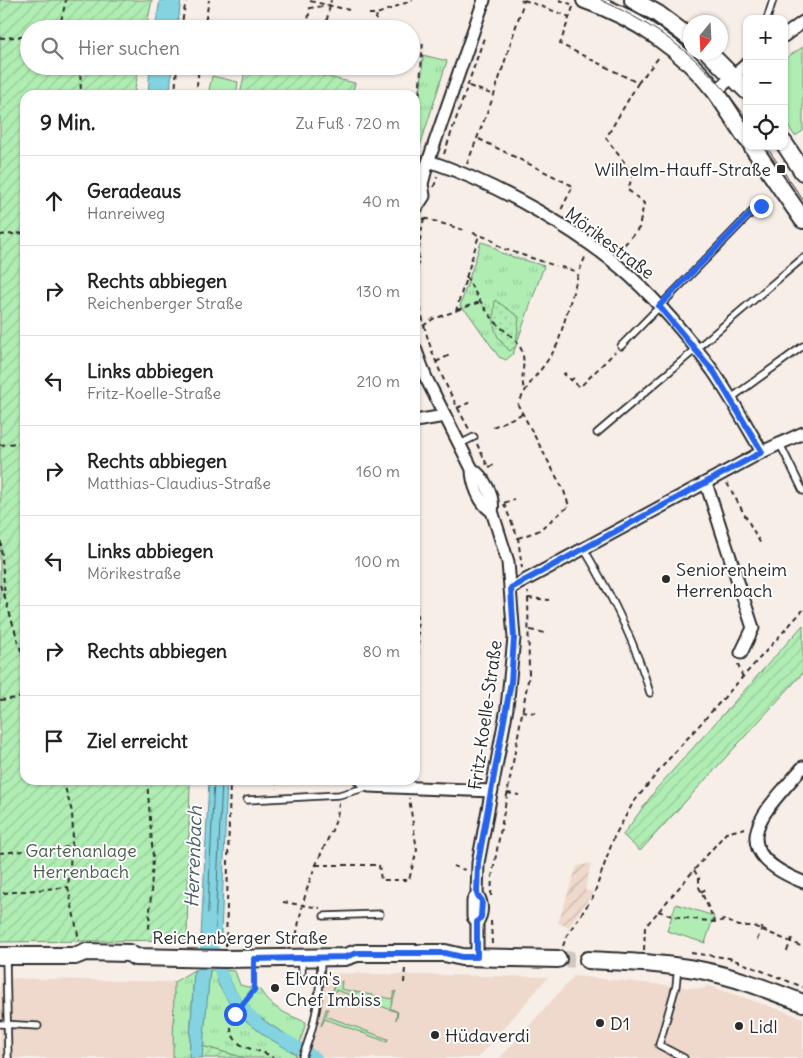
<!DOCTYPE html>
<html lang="de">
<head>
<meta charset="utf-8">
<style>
	:root { --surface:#fff; --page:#f2f2f2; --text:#222; --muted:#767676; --line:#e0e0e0 }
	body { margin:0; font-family:Delius,sans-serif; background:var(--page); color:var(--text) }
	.controls { position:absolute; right:15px; top:15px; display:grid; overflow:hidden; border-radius:10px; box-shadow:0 1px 4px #0004 }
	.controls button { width:45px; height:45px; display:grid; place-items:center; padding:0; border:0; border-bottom:1px solid var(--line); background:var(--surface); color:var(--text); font:25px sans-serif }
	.compass { position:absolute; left:683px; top:15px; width:45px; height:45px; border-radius:50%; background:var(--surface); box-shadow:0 1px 4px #0004; rotate:198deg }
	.stop { position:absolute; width:15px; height:15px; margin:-11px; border:4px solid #2563eb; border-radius:50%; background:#fff }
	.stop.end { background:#2563eb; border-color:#fff; box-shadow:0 1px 5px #0008 }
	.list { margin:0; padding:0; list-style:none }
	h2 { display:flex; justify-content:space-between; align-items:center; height:65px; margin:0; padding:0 20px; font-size:21px }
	h2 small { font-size:16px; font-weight:400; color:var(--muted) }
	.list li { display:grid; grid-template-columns:32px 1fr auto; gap:15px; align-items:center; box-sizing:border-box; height:90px; padding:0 20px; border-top:1px solid var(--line) }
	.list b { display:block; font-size:19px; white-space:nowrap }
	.list p { margin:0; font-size:16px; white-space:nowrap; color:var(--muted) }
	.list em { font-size:16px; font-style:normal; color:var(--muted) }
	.icon { flex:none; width:28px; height:28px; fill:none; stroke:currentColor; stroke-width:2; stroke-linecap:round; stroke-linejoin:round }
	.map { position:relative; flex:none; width:803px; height:1058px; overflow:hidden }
	.search { position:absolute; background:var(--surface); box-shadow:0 1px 4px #0004; left:20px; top:20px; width:400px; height:55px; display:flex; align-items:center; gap:12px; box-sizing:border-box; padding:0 18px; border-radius:28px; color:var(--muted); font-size:19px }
	.panel { position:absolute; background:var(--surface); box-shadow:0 1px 4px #0004; left:20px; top:90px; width:400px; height:695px; border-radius:15px }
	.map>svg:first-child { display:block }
	.built { fill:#eed9cc }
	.industrial { fill:url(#industrial-furrows) }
	.grass { fill:url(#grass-tufts); stroke:#6d8c6f }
	.park { fill:url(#park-dots); stroke:#6d8c6f }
	.garden { fill:url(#garden-furrows); stroke:#6d8c6f }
	.pitch { fill:#afedb3; stroke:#6d8c6f }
	.water { fill:#84d3e1; stroke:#609098 }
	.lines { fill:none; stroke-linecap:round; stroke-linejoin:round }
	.shore { stroke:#4f6e74; stroke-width:1 }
	.canal { stroke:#84d3e1; stroke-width:12 }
	.secondary-tunnel { stroke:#cec7c2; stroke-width:16; stroke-dasharray:16 8; stroke-linecap:butt }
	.lane-casing { stroke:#2b2b2b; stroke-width:9 }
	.street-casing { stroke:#2b2b2b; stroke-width:15 }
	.secondary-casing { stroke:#2b2b2b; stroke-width:20 }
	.path { stroke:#2b2b2b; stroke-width:2; stroke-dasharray:5 4; stroke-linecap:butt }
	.lane { stroke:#fff; stroke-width:5.5 }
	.street { stroke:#fff; stroke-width:11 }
	.secondary { stroke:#fff; stroke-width:16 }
	.tram { stroke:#2b2b2b; stroke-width:1 }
	.route { stroke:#2563eb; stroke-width:6 }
	.poi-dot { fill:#2b2b2b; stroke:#fff; stroke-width:2 }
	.labels { text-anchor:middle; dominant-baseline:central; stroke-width:4; stroke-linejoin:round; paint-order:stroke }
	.poi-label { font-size:18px; fill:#2b2b2b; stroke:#fff; text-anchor:start }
	.street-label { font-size:18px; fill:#2b2b2b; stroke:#fff }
	.park-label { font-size:18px; fill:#4c5c4d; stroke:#fff }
	.water-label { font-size:19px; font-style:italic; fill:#465d62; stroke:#fff }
</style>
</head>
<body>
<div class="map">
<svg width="803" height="1058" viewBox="0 0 803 1058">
	<defs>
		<pattern id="industrial-furrows" width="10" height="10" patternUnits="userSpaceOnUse" patternTransform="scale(1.25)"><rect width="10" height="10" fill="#eed9cc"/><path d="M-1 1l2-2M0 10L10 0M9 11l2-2" fill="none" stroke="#ccbaaf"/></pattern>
		<pattern id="grass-tufts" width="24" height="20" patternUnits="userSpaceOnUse" patternTransform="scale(1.25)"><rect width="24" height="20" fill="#afedb3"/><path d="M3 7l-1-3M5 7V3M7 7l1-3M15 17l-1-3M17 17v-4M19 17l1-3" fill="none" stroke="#97cb9a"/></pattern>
		<pattern id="park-dots" width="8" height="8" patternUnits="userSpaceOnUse" patternTransform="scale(1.25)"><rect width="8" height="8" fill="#afedb3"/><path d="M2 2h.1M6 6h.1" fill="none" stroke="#97cb9a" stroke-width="1.8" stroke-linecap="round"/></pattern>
		<pattern id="garden-furrows" width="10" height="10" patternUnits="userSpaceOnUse" patternTransform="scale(1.25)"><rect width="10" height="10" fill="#afedb3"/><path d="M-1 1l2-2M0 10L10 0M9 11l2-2" fill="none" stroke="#97cb9a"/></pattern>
	</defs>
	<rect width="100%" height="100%" fill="#f7eee8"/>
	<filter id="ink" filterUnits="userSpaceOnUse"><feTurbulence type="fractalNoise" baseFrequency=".02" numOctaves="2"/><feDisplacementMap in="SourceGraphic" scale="10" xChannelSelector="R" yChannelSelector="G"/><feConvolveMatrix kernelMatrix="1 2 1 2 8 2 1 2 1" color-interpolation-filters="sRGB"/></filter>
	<g filter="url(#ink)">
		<g class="built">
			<path d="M317,973L548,977L478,1058H295L314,1011Z"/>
			<path d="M574,976L704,989L707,985L789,1013L803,1018V1058H500Z"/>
			<path d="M0,978L174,982L173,1058H0Z"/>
		</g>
		<path class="industrial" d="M591,863L585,890L593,892L569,927L558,923L577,866Z"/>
		<g class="grass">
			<path d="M423,55L447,61L415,162C415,126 422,91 423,55Z"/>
			<path d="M481,242L491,245L501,253L544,266L513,354L506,360L499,357L468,313L460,306Z"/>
			<path d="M194,970L189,1058H173L174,982Z"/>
			<path d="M210,970H215C227,1015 259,1032 296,1054L295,1058H245L202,1046Z"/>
			<path d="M225,970L235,971L240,985L260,990C272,1008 285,1014 306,1022L300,1043C265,1022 241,1010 225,970Z"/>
			<path d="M342,981L341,989L392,999L394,992L396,991L390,1008L398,1012L396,1020L397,1012L336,990L332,997L334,985Z"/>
			<path d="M326,1009H328L326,1016L388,1039L387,1042L325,1019L321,1026Z"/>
		</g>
		<path class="park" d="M495,300L519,317L516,346L510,351C491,334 493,323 495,300Z"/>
		<g class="garden">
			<path d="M0,0H152L146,29H29V66H139L134,95H25V780H190L187,940L0,942Z"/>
			<path d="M246,66H279L355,83L352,95H240Z"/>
			<path d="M803,625V673L640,851L623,835L657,788Z"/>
			<path d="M202,1046L245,1058H202Z"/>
		</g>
		<g class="pitch">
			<path d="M803,47V131L795,136L784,120V59Z"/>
			<path d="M212,76L238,82L236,95H208Z"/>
			<path d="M676,904L714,916L705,943L667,931Z"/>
		</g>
		<g class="water">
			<path d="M160,0H181L177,29H155Z"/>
			<path d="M150,66H172L170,95H148Z"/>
			<path d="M209,780H227L221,936H201Z"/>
			<path d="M194,970H210L202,1058H189Z"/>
			<path d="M215,970H225L240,1000L233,1009L219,986Z"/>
			<path d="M248,1008L269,1024L300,1043L296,1054L265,1036L240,1016Z"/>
		</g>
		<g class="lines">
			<path class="shore" d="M214,780L207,929L210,931L215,929L222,780"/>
			<g class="canal">
				<path d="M214,951C224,984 228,998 256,1021"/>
				<path d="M201,986L210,919"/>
				<path d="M283,1039L316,1058"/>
			</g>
			<path class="secondary-tunnel" d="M558,959L588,960"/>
			<g class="lane-casing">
				<g id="lane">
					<path d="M767,19L773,0"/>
					<path d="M621,346L753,211L761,206"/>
					<path d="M730,399L803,346"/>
					<path d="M597,433L803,258"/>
					<path d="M460,444L474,437"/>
					<path d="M780,444L803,491"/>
					<path d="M584,549C611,594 635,641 650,693"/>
					<path d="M247,800L339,795L368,787"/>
					<path d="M324,916L380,914"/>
					<path d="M6,958L8,1058"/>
					<path d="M678,967L676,986L659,1045L684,1058"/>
					<path d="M302,972V960"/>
					<path d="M0,1024L38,1026"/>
					<path d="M302,1057C316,1025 320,994 321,960"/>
				</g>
			</g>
			<g class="street-casing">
				<g id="street">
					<path d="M784,36L803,22"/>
					<path d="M715,92L747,64"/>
					<path d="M429,161C495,183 580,230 631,277C661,305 689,338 713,371C731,397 746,425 762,452"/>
					<path d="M415,210L424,196L422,184L427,165L484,0"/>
					<path d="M415,348L426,378L472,469C472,483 480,505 492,511"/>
					<path d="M415,421L445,416"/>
					<path d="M472,469C484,476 495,498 492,511L508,562L514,638L507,708L478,863L477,894L473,901V917L477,922V957"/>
					<path d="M706,483L753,628L741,653"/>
					<path d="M511,588L762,452L803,433"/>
					<path d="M803,767C763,813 721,849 803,882"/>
					<path d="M360,780L369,786L492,791"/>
					<path d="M477,922C483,914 483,903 477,894"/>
				</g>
			</g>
			<g class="secondary-casing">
				<g id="secondary">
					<path d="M585,0C635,17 682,49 715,91C726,106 736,123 747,139"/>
					<path d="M633,0L658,14L690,38"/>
					<path d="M708,52L747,91"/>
					<path d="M784,143L803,172"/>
					<path d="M752,146L803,220"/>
					<path d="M0,956H75L85,952L129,953L135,957L225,959L345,957L357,953H445L462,957L558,959"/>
					<path d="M588,960C626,962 663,963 700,970C736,977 769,990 803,1003"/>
				</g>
			</g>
			<g class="path">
				<path d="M524,0L570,17"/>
				<path d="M559,0L571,4"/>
				<path d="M310,1L349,10"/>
				<path d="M573,7L560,44L638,83L606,138L633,174L628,190L644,203L639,228L618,252"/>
				<path d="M369,14H377L413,0"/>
				<path d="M59,29L66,0"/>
				<path d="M181,29L186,0"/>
				<path d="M204,29L209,0"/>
				<path d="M316,29L307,27L310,8L330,5"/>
				<path d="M325,29L331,0"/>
				<path d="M374,29L377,14"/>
				<path d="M0,38L29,36"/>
				<path d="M80,66L81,95"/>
				<path d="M638,83L660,56"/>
				<path d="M469,86L494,95"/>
				<path d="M175,95L177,66"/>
				<path d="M196,95L199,66"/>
				<path d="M415,120L419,99L423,40"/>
				<path d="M479,139L573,186L561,210"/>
				<path d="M444,154L484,38"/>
				<path d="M467,164L494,95L524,1L518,0"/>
				<path d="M434,187L437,177"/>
				<path d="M424,218C406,302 429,356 469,429"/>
				<path d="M424,218L467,231"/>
				<path d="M473,233L491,239L501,248L556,266"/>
				<path d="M0,235L25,233"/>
				<path d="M561,267L578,272"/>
				<path d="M466,276C474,291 482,306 493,319C502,331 516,336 522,351C526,364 520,377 524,389"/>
				<path d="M457,310L480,302"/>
				<path d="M423,326L433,319L456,311L479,235"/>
				<path d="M436,362L450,355"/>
				<path d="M566,373L564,374L571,380"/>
				<path d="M574,378L571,380L580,387L615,352"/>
				<path d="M457,408L471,402"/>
				<path d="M493,427L522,414"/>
				<path d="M477,444L488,467"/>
				<path d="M0,445L25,442"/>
				<path d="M489,467L496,464"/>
				<path d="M727,483L762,546"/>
				<path d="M504,503L514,499"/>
				<path d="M504,504L518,538L522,568"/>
				<path d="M0,532L5,598L25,664"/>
				<path d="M518,538L538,531L569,506L564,491L518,405C527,382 547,366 558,343L579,272L586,255"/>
				<path d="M0,585L4,596"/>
				<path d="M415,587L419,646L415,698"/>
				<path d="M528,598L549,600"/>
				<path d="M530,630L545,633"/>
				<path d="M738,664L743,678"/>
				<path d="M0,700L25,697"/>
				<path d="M522,711L535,713"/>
				<path d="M63,780L72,812L73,833L68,887L79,940"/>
				<path d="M147,780L153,857L149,929"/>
				<path d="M276,780L277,789"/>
				<path d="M277,783H288"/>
				<path d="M507,793L519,795"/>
				<path d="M0,853L72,847"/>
				<path d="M316,865H379L381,880H409L417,850L409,798"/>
				<path d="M453,866L465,870"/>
				<path d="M694,870L699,878V887L715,922"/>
				<path d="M701,892L706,889"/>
				<path d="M3,893L68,887"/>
				<path d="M491,896L492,877L529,675L528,592"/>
				<path d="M283,902L320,908"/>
				<path d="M658,911L672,916L715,922L725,920L739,926H753L803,947"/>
				<path d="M491,921L492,944"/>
				<path d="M757,940L763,926"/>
				<path d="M295,944C300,913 306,885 320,856C328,837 338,823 339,802"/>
				<path d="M226,946L230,780"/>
				<path d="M563,946L567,935L593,897L614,837L633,803L667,761L803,610"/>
				<path d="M644,950L645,927L726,833L745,828"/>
				<path d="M787,951L792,938"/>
				<path d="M691,953L729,958L803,987"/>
				<path d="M254,971C254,977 255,986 253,991C247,1005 221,1020 235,1039C243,1051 263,1049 273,1058"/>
				<path d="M404,983L405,968"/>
			</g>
			<use href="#lane" class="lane"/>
			<use href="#street" class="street"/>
			<use href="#secondary" class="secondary"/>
			<g class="tram">
				<path d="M601,0C662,28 708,63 747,119"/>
				<path d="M766,146L803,200"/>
			</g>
		</g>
	</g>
	<g class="lines" filter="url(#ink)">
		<path class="route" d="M235,1014L254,990V959L345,957L357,953H445L462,957H477V922L481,917L482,901L477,894L478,863L511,682L514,638L511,588L762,452L714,372L659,306L753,211L761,206"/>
	</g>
	<g class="poi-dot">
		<rect x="776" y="164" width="10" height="10" rx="2.5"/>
		<circle cx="666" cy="579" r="5"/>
		<circle cx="275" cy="988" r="5"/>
		<circle cx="600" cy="1023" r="5"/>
		<circle cx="739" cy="1026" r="5"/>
		<circle cx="435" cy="1035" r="5"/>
	</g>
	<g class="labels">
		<g class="poi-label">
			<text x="771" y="169" text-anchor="end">Wilhelm-Hauff-Straße</text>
			<text x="676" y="569">Seniorenheim<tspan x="676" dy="21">Herrenbach</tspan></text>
			<text x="285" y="978">Elvan's<tspan x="285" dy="21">Chef Imbiss</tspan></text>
			<text x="610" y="1023">D1</text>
			<text x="749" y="1026">Lidl</text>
			<text x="445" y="1035">Hüdaverdi</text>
		</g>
		<g class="street-label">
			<text transform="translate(610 243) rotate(37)">Mörikestraße</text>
			<text transform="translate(485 715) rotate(-82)">Fritz-Koelle-Straße</text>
			<text x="240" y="937">Reichenberger Straße</text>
		</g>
		<g class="park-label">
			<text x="81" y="850">Gartenanlage<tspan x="81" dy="21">Herrenbach</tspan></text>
		</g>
		<g class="water-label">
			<text transform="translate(193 857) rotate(-88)">Herrenbach</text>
		</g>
	</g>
</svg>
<div class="controls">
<button>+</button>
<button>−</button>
<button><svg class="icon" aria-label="locate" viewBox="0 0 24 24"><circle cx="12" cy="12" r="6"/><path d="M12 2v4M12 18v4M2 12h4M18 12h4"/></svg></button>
</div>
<svg class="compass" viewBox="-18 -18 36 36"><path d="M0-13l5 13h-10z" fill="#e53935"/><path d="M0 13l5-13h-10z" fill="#767676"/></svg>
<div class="stop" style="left:235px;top:1014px"></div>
<div class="stop end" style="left:761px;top:206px"></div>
<div class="search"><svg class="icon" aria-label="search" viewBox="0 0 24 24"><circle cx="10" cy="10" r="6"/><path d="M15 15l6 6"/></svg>Hier suchen</div>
<section class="panel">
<h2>9 Min.<small>Zu Fuß · 720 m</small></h2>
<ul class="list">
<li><svg class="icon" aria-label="ahead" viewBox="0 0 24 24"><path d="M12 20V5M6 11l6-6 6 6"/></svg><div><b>Geradeaus</b><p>Hanreiweg</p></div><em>40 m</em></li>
<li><svg class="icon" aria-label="right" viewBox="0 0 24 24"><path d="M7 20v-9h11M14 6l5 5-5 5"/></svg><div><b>Rechts abbiegen</b><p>Reichenberger Straße</p></div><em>130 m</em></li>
<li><svg class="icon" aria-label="left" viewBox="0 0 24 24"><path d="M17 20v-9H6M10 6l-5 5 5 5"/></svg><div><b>Links abbiegen</b><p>Fritz-Koelle-Straße</p></div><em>210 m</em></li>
<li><svg class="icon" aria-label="right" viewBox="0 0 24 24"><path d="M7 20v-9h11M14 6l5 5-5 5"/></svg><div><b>Rechts abbiegen</b><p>Matthias-Claudius-Straße</p></div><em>160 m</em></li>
<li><svg class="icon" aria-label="left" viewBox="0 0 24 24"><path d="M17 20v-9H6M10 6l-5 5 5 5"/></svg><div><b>Links abbiegen</b><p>Mörikestraße</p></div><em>100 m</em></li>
<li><svg class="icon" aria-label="right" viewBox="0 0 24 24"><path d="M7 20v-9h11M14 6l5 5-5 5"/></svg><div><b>Rechts abbiegen</b></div><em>80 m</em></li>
<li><svg class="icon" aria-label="arrive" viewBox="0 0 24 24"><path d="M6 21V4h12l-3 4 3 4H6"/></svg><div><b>Ziel erreicht</b></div></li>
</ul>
</section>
</div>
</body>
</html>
